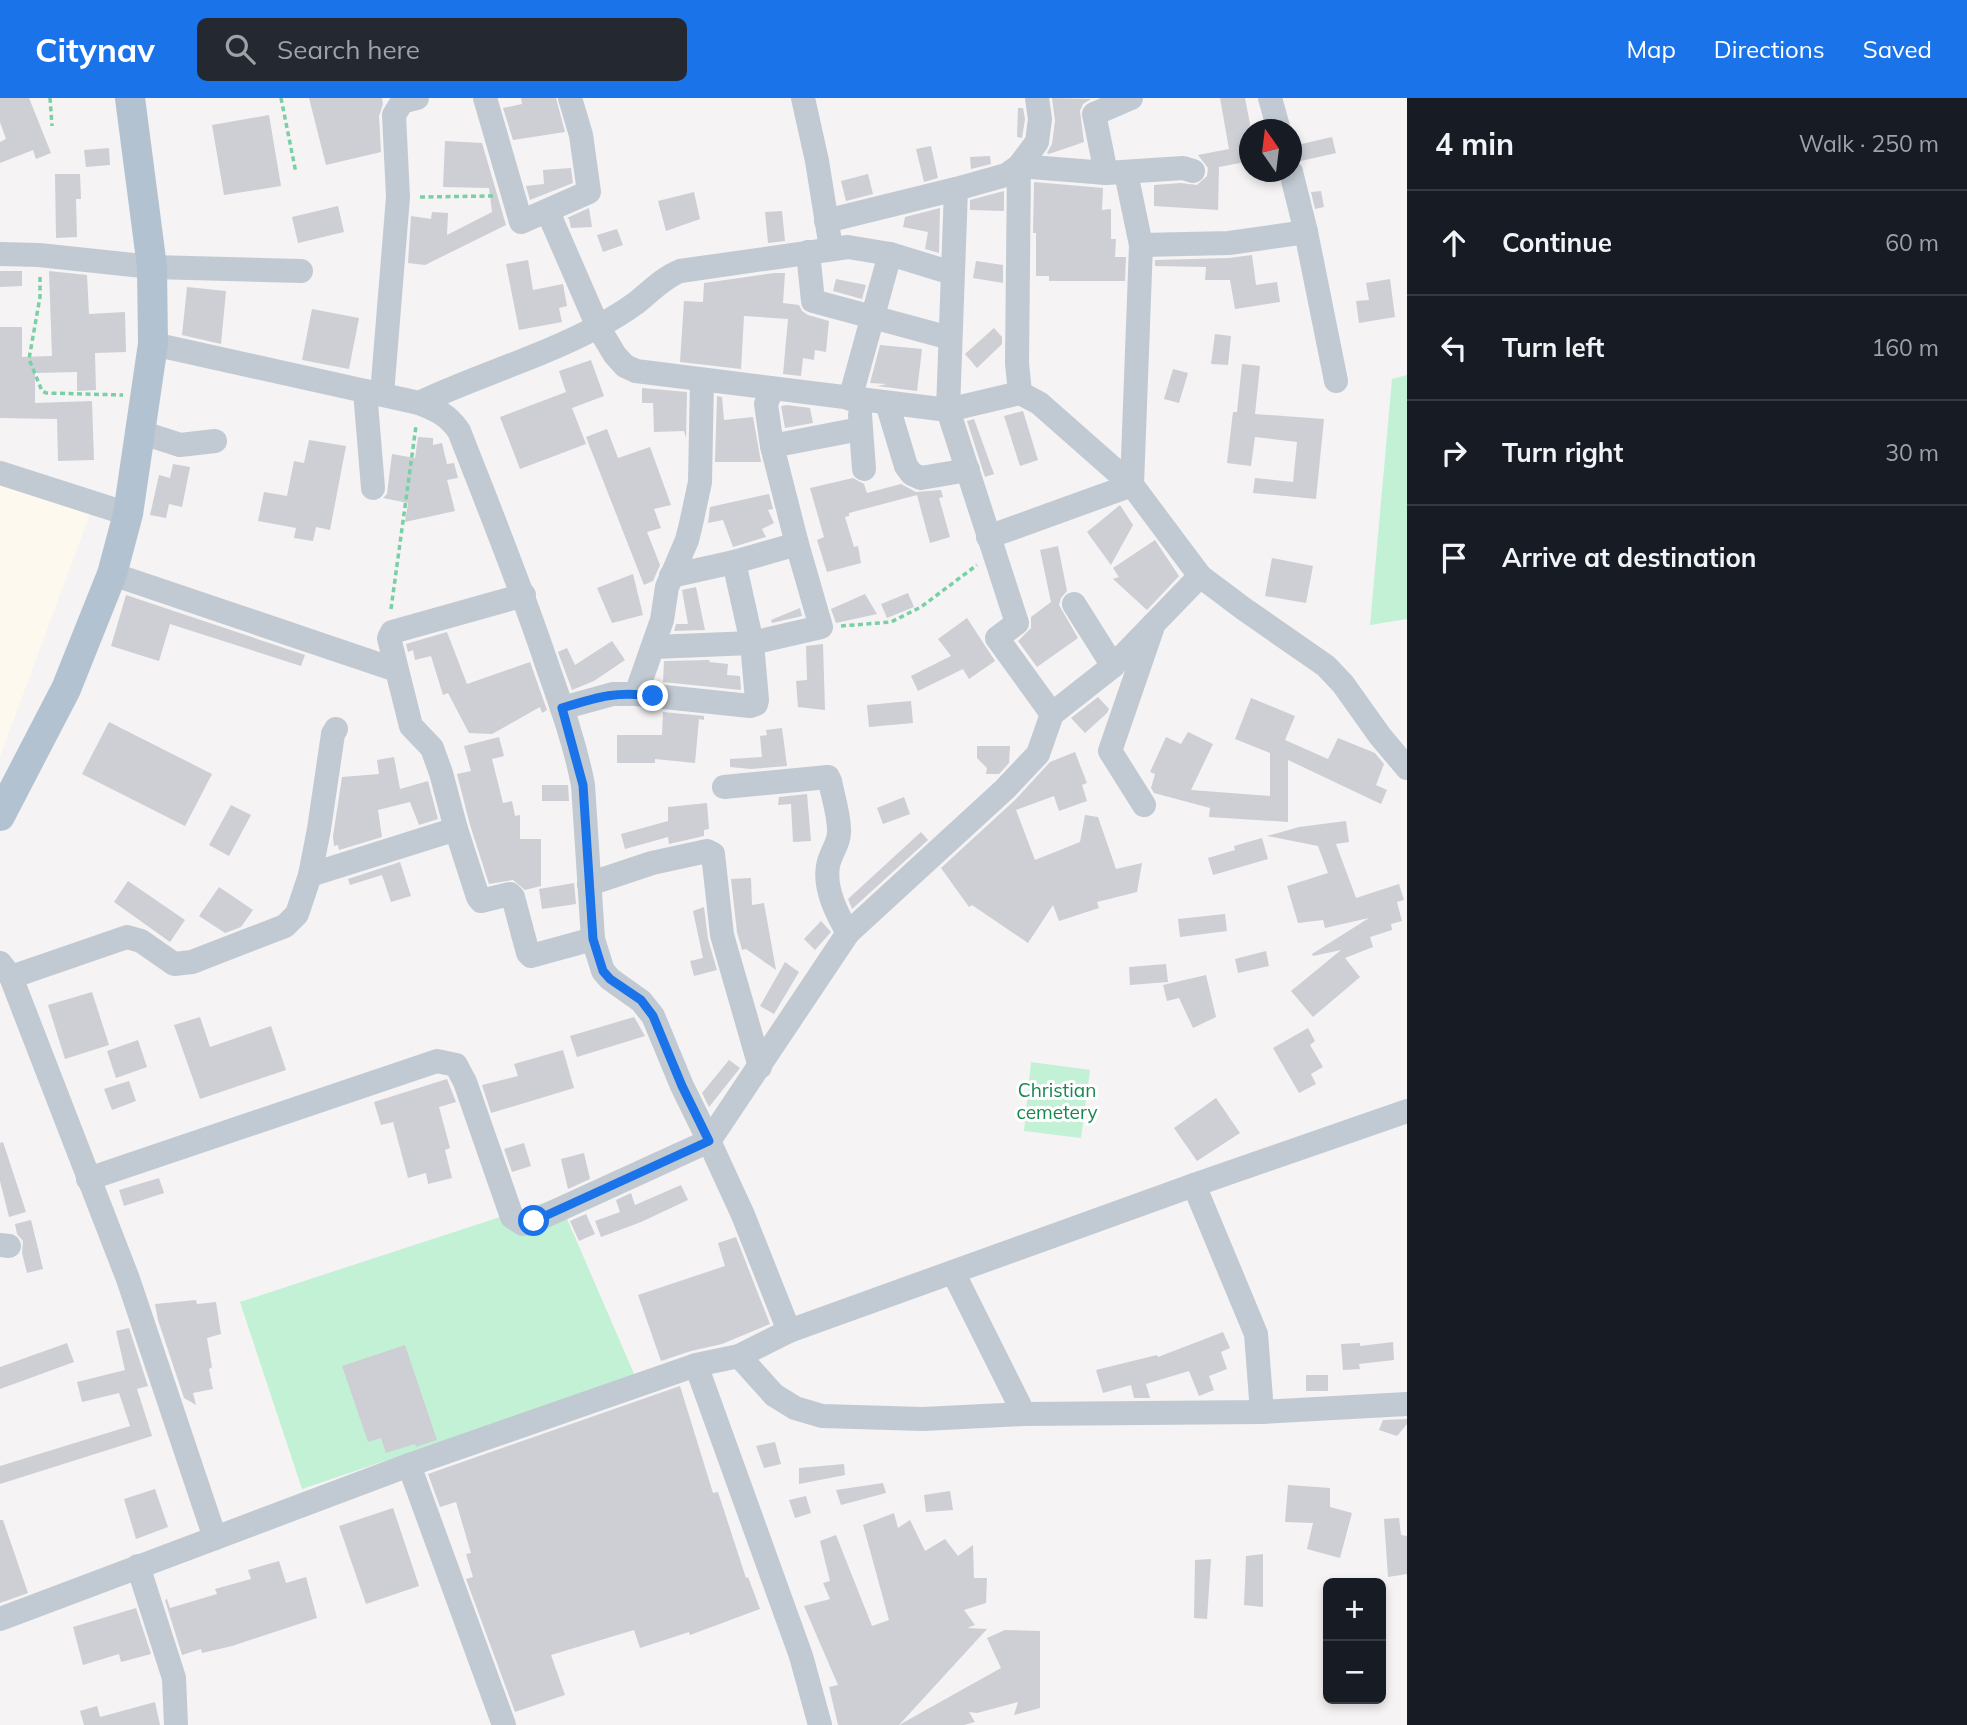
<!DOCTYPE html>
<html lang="en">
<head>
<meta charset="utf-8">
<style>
	:root { --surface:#171b24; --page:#242831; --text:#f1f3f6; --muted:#9ea1a6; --line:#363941; --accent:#1a73e8 }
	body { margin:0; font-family:Mulish,sans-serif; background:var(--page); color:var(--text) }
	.controls { position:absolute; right:21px; bottom:21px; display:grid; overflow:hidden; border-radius:10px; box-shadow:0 4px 10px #0003 }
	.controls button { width:63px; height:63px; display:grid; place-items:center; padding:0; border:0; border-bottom:2px solid var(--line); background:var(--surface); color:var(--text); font:35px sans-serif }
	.compass { position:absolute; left:1239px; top:21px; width:63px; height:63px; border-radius:50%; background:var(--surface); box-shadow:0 4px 10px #0003; rotate:346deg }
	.stop { position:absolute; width:21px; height:21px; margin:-16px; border:5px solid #1a73e8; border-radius:50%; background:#fff }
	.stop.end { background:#1a73e8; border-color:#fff; box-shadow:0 2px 7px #0008 }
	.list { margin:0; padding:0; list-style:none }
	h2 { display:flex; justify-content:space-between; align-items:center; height:91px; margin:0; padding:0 28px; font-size:30px }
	h2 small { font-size:23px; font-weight:400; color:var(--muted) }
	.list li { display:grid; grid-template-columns:46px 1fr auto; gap:21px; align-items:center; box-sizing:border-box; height:105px; padding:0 28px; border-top:2px solid var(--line) }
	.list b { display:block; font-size:26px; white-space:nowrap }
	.list em { font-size:23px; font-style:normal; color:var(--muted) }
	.icon { flex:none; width:38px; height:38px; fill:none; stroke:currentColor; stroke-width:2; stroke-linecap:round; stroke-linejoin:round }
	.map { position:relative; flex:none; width:1407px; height:1627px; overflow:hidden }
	header { display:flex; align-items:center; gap:42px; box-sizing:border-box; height:98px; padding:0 35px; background:var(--accent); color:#fff }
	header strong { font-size:33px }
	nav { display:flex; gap:38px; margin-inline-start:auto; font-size:24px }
	.search { width:490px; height:63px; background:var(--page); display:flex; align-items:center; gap:18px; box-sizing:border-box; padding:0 24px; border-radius:10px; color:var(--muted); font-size:26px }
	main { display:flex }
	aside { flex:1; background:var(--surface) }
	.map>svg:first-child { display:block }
	.commercial { fill:#fdf9ef }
	.green { fill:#c3f1d5 }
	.building { fill:#cdcfd5 }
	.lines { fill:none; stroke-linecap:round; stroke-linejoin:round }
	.path { stroke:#7ad0a6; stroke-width:3.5; stroke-dasharray:5 3.5; stroke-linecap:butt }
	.minor { stroke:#c1cad2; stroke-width:24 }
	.major { stroke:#b3c2d1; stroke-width:30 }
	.route { stroke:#1a73e8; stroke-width:9 }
	.labels { text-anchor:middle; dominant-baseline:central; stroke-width:6; stroke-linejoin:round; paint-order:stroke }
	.park-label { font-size:19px; fill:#17864f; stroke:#fff }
</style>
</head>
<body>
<header>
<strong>Citynav</strong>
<div class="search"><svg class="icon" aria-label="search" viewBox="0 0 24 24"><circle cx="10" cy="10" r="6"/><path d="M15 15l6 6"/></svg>Search here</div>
<nav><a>Map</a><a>Directions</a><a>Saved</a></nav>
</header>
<main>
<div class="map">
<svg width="1407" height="1627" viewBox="0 0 1407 1627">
	<rect width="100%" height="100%" fill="#f5f3f3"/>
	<path class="commercial" d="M0,383L90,416L0,659Z"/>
	<g class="green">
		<path d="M1407,277V521L1370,527L1392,281Z"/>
		<path d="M1031,964L1090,972L1081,1040L1024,1033Z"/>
		<path d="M558,1100L635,1278L302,1391L240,1204Z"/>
	</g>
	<g class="building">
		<path d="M0,0H29L51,55L36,61L33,52L0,65V44L6,41L0,24Z"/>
		<path d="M309,0H382L383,6L379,18L381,54L326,67Z"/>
		<path d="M521,0H556L565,34L513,42L503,10L522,6Z"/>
		<path d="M1052,0L1091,1L1083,6L1080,13L1084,44L1049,56L1047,55L1052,46L1055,23Z"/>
		<path d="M1220,0H1245L1250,26V63L1219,69L1218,112L1154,108V87L1181,85L1197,87L1207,78L1208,70L1198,57L1229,51Z"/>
		<path d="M1018,10H1023L1025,21L1022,40L1017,39Z"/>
		<path d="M269,17L281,88L224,97L212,27Z"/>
		<path d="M1332,39L1336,55L1301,63L1296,60L1293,48Z"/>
		<path d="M445,43L482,45L506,127L425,167L408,165L411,118L431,121L432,114L448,115L447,137L492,114L489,90L443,89Z"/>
		<path d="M931,48L938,80L924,84L916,51Z"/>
		<path d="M109,50L110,67L86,69L84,52Z"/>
		<path d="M990,58L991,66L971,71L970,59Z"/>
		<path d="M571,70L573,85L530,102L526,88L544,86L543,72Z"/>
		<path d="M55,76H80L81,101H76L77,139L56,140Z"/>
		<path d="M868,76L873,96L846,103L841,83Z"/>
		<path d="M1034,84L1103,90L1102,112L1111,111V141H1116L1115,159H1126L1125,183H1049V178H1036V135H1033Z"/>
		<path d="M1004,93V113L970,112V102Z"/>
		<path d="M1321,93L1324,109L1315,111L1311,94Z"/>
		<path d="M694,94L700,121L666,133L658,103Z"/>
		<path d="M338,108L344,134L298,145L292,119Z"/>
		<path d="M589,110L592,129L571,130L569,121L567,120Z"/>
		<path d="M940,110L939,155L925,151L928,134L903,129L905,119Z"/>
		<path d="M782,113L785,143L768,145L765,114Z"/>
		<path d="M617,131L623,147L603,154L597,137Z"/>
		<path d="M1252,157L1256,187L1277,184L1280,204L1235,211L1230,182H1205L1206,169L1155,168V162L1229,160Z"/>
		<path d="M528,162L533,192L563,186L567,208L559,210L562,224L519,232L506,166Z"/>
		<path d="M976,163L1003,167V185L973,180Z"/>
		<path d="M0,173H22V188L0,189Z"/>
		<path d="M49,173L87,177L89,216L125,214L126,254L95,255L96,292L77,293V274L35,275V305L92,303L94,362L58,363L57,321L0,320V229H22V259L52,258Z"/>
		<path d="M774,175H785L783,205L799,207L802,213L808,217L829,223L826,254L815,252L814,262L803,260L801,278L783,276L788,221L744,218L741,271L680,264L684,203L703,204L704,185Z"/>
		<path d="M836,181L866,187L862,201L833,193Z"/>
		<path d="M1390,181L1395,219L1359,225L1356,203L1369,202L1366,185Z"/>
		<path d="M187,189L226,193L221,246L182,237Z"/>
		<path d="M312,211L359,220L349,271L302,262Z"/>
		<path d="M994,230L1002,239V246L977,270L965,256Z"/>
		<path d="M1215,236L1231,238L1228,267L1211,266Z"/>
		<path d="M880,247L922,251L917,293L877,288L887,286L870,285Z"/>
		<path d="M591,262L604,298L572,310L586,346L520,371L500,319L566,294L559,273Z"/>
		<path d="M1242,266L1260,268L1255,316L1324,321L1316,401L1253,395L1255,380L1293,384L1297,344L1255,339L1251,368L1227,365L1233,314H1237Z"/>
		<path d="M1173,271L1188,275L1179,305L1164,301Z"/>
		<path d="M642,290L687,294L686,340L684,333L654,334L653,305H642Z"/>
		<path d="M717,298L722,299L724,322L753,319L761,364H715Z"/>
		<path d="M787,307L810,310L813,325L785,330L781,308Z"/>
		<path d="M1023,313L1038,362L1020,368L1004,318Z"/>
		<path d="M974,321L994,376L985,379L967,323Z"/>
		<path d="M607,331L618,360L650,349L671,407L654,411L661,430L647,434L660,467L653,483L644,487L586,339Z"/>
		<path d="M418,339L433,340V347L442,345L447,366L454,365L458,380L447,382L455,413L405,424L408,405L383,400L387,396L392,356L415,360Z"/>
		<path d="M309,342L346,348L330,432L316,429L313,443L294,440L296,430L258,423L264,394L287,398L294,363L304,365Z"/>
		<path d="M173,366L190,369L182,409L169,406L166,420L150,417L159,377L170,380Z"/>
		<path d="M853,380L864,386L867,395L901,386L916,394L941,392L943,399L939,400L950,439L930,445L917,397L849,415V418L845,419L854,449L858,448L861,465L827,474L817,442L824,439L810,390Z"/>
		<path d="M769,396L773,411L768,412L774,425L762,431L766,439L733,449L723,422L708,425L710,409Z"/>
		<path d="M1120,407L1133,427L1111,467L1087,434Z"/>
		<path d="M1155,442L1179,478L1147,512L1113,481L1119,479L1113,470Z"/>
		<path d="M1058,448L1067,493L1061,500L1059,507L1078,540L1037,569L1018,543L1031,530V519L1051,504L1040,452Z"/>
		<path d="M1272,460L1313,468L1306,505L1265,498Z"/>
		<path d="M633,476L643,517L612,525L597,490Z"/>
		<path d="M696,489L705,532L674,533L676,526H688L682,492Z"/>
		<path d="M908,495L914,509L887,520L881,506Z"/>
		<path d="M865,496L877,516L836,525L831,511Z"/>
		<path d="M126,497L305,557L301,568L170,526L159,563L111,548Z"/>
		<path d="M800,510L802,518L772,525L771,522Z"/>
		<path d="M967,520L995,563L969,581L963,571L918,593L911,578L951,558L938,541Z"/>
		<path d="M447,534L467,586L530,564L547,612L542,615L540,609L492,636L469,635L448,595L443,597L431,558L415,562L413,552L408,554L406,546Z"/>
		<path d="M612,543L625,562L594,583L572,592L558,554L567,550L575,567Z"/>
		<path d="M823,546L825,612L798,609L796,583L807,582L806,548Z"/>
		<path d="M710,562L709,564L728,566L727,577L740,578L741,592L663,584L664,563Z"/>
		<path d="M1098,599L1109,611L1107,615L1085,635L1071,620Z"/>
		<path d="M1251,600L1295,618L1285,642L1328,661L1338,640L1375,655L1384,666L1376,687L1387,692L1381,706L1288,662V724L1209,719L1210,710L1154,695L1151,690L1155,676L1150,674L1166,639L1181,646L1188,634L1213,646L1191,692L1270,698V655L1235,641Z"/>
		<path d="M911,603L913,625L869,629L867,607Z"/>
		<path d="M663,614L704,618V622L699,621L695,665L655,661V665H617V637H662Z"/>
		<path d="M109,624L212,676L185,728L82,676Z"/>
		<path d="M782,630L787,668L751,671L730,669V661L762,659L760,638L767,637L766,632Z"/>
		<path d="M499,639L504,658L492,661L503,705L512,703L515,718L520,717V741H541V788L525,792L513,782L489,786L470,727L457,676L471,673L464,648Z"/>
		<path d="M977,648H1010L1009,665L999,676H986L987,670L977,660Z"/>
		<path d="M1075,654L1087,685L1082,687L1087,703L1059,713L1054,698L1016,712L1035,762L1080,744L1085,717L1098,719L1116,771L1142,765L1137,794L1097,804L1099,810L1059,823L1053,807L1028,845L972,807L969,809L941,770L1015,702L1050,664Z"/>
		<path d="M394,659L400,691L428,683L438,721L419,727L410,704L378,712L382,739L339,752L338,747L334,748L333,738L342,679L379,676L377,662Z"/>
		<path d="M542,687H568L569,703H542Z"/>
		<path d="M807,696L811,743L793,744L791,706L778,707L779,699Z"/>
		<path d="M904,699L910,716L883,726L877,710Z"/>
		<path d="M707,705L709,731L704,732V738L669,746L668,739L625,751L621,736L668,723V709Z"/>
		<path d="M231,707L251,717L229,758L209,747Z"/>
		<path d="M1346,723L1349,744L1336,746L1356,800L1399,786L1404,802L1397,804L1402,823L1391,826L1392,832L1370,839L1373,849L1345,860L1360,879L1313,919L1291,893L1341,852L1313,858L1312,856L1369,820L1325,830L1323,822L1298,825L1287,788L1328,775L1318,748L1267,738L1299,729Z"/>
		<path d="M921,734L928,742L852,811L848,801Z"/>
		<path d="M1262,740L1268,761L1213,777L1208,760L1235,752L1234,748Z"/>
		<path d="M400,764L411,798L391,804L382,777L350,787L348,781Z"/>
		<path d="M751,780L752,807L764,805L776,872L746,851L742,852L737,834L731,781Z"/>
		<path d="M128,783L185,822L170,844L114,804Z"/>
		<path d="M574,785L576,806L542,811L539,791Z"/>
		<path d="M219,789L253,812L241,829L225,835L199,818Z"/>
		<path d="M704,809L708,841L717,872L694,878L690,863L703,860L693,813Z"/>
		<path d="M1225,816L1227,833L1180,839L1178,821Z"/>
		<path d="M821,823L831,834L815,852L804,841Z"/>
		<path d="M1266,853L1269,868L1238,875L1235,861Z"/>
		<path d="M785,864L799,874L774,916L760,908Z"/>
		<path d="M1166,866L1168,884L1130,887L1129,869Z"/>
		<path d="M1206,877L1216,919L1193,930L1179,900L1167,903L1163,887Z"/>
		<path d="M92,894L109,947L65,961L48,907Z"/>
		<path d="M200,919L210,949L271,928L286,972L200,1001L174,927Z"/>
		<path d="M634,919L645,938L577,959L570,938Z"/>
		<path d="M1308,930L1315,943L1310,947L1323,969L1311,976L1316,986L1299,995L1273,950Z"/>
		<path d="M138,942L147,969L116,980L107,953Z"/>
		<path d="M563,952L574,990L491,1015L482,987L518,978L514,966Z"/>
		<path d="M729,962L740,970L709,1009L702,995Z"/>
		<path d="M447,981L456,1004L439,1009L450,1050L445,1052L452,1080L428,1086L426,1075L408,1080L393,1024L381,1027L374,1004Z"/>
		<path d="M129,983L136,1003L112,1012L104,991Z"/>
		<path d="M1216,1000L1240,1035L1197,1063L1174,1030Z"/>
		<path d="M3,1044L26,1114L9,1119L0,1083V1045Z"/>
		<path d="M524,1045L531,1068L512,1074L504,1051Z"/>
		<path d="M584,1055L590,1081L568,1091L561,1061Z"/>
		<path d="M159,1080L164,1095L124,1108L119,1092Z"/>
		<path d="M681,1087L688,1102L641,1124L601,1139L595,1123L620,1114L616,1102L631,1095L635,1107Z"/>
		<path d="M586,1116L595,1136L579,1143L570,1123Z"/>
		<path d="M31,1122L43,1171L27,1175L22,1155L23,1143L17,1136L15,1126Z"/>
		<path d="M736,1139L770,1226L722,1246L691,1253L661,1263L638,1197L725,1168L718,1145Z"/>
		<path d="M196,1202L197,1206L216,1204L221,1236L207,1240L212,1269L209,1271L213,1291L193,1295L196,1307L184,1300L158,1222L155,1206Z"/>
		<path d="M129,1230L148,1288L137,1291L152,1338L0,1386V1368L130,1328L119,1295L82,1304L77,1284L125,1272L116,1233Z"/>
		<path d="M1223,1234L1230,1250L1221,1254L1227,1271L1209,1278L1214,1292L1199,1298L1189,1273L1146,1286L1150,1300H1134L1131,1287L1103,1295L1096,1272L1157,1257L1158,1259Z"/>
		<path d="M1393,1244L1394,1262L1359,1266L1360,1271L1343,1272L1341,1246L1360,1245V1248Z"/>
		<path d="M67,1245L74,1264L0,1291V1269Z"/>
		<path d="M405,1247L437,1342L416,1349L415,1346L386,1355L381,1340L368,1344L342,1268Z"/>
		<rect x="1306" y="1277" width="22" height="16"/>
		<path d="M680,1288L713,1395L718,1394L746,1480L748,1479L760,1511L690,1537L689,1534L640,1550L634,1532L551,1557L565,1597L515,1614L466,1481L473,1479L466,1456L471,1455L456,1404L440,1409L428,1376Z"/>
		<path d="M1407,1321V1326L1397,1338L1379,1332L1383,1322Z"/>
		<path d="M775,1344L781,1366L764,1370L756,1348Z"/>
		<path d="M844,1366L845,1377L799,1386V1370Z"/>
		<path d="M883,1385L886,1395L841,1407L836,1392Z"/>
		<path d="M1288,1387L1330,1390V1409L1352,1415L1340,1460L1307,1451L1313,1425L1285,1424Z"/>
		<path d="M155,1391L168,1429L136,1441L124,1401Z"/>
		<path d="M950,1393L953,1412L926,1414L924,1397Z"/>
		<path d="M806,1398L811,1415L795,1420L789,1402Z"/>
		<path d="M393,1410L419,1488L366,1506L339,1428Z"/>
		<path d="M894,1415L898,1430L910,1422L925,1453L945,1441L958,1458L973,1447L974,1480H987L986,1505L964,1512L975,1527L967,1530L987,1531L899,1627H838L829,1589L838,1587L804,1508L830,1501L823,1485L830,1483L820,1443L836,1437L872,1528L889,1522L863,1427Z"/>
		<path d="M1399,1420L1401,1437L1407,1438V1476L1388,1479L1384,1421Z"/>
		<path d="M0,1422H3L28,1495L0,1505Z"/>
		<path d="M1263,1456V1509L1244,1507L1246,1458Z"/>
		<path d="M1211,1461L1207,1521L1194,1520L1195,1462Z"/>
		<path d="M279,1463L286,1485L306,1479L317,1520L232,1548L202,1555L201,1551L182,1557L165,1502L167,1501L170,1510L217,1496L215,1491L251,1481L248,1472Z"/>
		<path d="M136,1510L151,1556L121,1564L119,1556L83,1567L73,1529Z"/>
		<path d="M1005,1532L1040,1533V1610L1014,1617L1018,1604L977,1615L969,1614L975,1624L964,1627H899L1001,1570L987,1540Z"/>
		<path d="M155,1604L160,1627H84L80,1613L97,1608L100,1619Z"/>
	</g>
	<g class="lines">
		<g class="path">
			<path d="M50,0L52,28"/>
			<path d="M281,0L296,75"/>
			<path d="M420,99L493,98"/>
			<path d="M40,179V199L29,261L42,293L46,295L123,297"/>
			<path d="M391,511L416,328"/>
			<path d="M841,528L891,524L921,509L977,467"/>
		</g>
		<g class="minor">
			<path d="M485,0L521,124L589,94L581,37L570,0"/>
			<path d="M803,0L817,63L831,150"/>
			<path d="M1037,0L1040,21L1037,44L1019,68L1006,77L956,91L948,312L1017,525L997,540L1052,616"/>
			<path d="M1270,0L1279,32"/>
			<path d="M1019,68L1017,265L1020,295"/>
			<path d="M1019,68L1106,75L1183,70L1193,73"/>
			<path d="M1291,74L1306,134L1336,283"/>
			<path d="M1106,75L1094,16L1131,0"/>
			<path d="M548,114L598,229L615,257L625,268L636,273L948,312L1020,295L1039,305L1132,387L1200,478L1244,511L1326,568L1343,586L1380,638L1407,670"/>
			<path d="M826,123L956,91"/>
			<path d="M1141,147L1229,145L1306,134"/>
			<path d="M808,154L813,203L950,240"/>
			<path d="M0,156L39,157L152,169L301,173"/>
			<path d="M365,293L373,390"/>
			<path d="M382,296L398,99L394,17L402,4L417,0"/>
			<path d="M850,301L890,156"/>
			<path d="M419,305C478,277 542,259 599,228C612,221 625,213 636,205C650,194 663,180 680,173L848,149L890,156L952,175"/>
			<path d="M887,305L906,368L912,376L921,380L968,372"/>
			<path d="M860,317L864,371"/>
			<path d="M140,334L180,347L215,343"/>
			<path d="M772,348L766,306L772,291"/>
			<path d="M0,375L128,416"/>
			<path d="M988,439L1132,387L1141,147L1126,75"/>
			<path d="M112,476L396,572"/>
			<path d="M671,478L734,464L797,446L772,348L860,331"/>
			<path d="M524,497L392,534L389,540L411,628L432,650L441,675L456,731L478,799L481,803L510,796L513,799L528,855L531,858L593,841"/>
			<path d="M1074,506L1113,568"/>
			<path d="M654,549L752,545L821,529L797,446"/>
			<path d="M636,596L662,522L667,489L687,442L691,426L700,384L702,282"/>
			<path d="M562,610L613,596H636L750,608L756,606L757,602L752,545L734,464"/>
			<path d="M724,689L828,679L830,683C833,699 839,716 839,732C840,745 830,755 828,768C824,791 837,816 848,835"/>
			<path d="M1144,707L1110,653L1152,531"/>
			<path d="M310,777L456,731"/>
			<path d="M589,786L652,765L707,753L713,756L722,837L760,969"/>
			<path d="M0,865L11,879L128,1181L215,1440"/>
			<path d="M11,879L127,839L141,843L174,866L192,864L285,828L297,816L310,777L319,731L333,636L336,631"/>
			<path d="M88,1081L437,963L456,967L465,984L512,1119L523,1126L534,1123L709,1043L682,988L653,918L641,903L610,881L603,873L593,841L583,687C575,645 560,604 546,564C520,486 489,410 459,333C448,317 437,312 419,305L153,246"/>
			<path d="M1194,1087L1256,1236L1262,1314"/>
			<path d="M0,1147L9,1148"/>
			<path d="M953,1174L1024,1316"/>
			<path d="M789,1233L743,1117L709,1043L848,835L1005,691L1038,656L1052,616L1113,568L1200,478"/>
			<path d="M739,1258L774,1297L795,1310L822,1318L923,1321L1024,1316L1262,1314L1407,1306"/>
			<path d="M696,1267L801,1558L820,1627"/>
			<path d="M409,1367L504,1627"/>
			<path d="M138,1468L174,1580L176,1627"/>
			<path d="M0,1521L409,1367L696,1267L739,1258L789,1233L1194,1087L1407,1013"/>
		</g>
		<path class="major" d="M0,718L66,591L112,476L128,416L153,246L152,169L130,0"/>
	</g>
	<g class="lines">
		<path class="route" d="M534,1123L709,1043L682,988L653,918L641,902L610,881L603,873L593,841L583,687L562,610C598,599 616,593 653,598"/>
	</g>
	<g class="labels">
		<g class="park-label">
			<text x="1057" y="992">Christian<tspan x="1057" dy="22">cemetery</tspan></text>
		</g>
	</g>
</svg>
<div class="controls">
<button>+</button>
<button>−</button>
</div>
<svg class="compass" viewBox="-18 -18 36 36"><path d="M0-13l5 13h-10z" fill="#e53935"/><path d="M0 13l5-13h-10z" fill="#9ea1a6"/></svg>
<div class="stop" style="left:534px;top:1123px"></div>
<div class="stop end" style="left:653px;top:598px"></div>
</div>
<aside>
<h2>4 min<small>Walk · 250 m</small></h2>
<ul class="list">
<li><svg class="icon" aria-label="ahead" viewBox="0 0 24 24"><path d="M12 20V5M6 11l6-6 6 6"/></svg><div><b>Continue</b></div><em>60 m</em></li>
<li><svg class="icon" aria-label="left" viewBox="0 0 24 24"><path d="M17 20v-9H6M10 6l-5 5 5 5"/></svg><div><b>Turn left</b></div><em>160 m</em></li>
<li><svg class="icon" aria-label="right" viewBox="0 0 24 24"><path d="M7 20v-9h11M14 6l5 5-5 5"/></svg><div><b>Turn right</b></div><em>30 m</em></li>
<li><svg class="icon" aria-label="arrive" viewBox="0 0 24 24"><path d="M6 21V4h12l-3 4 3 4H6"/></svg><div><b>Arrive at destination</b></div></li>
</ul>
</aside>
</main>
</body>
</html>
